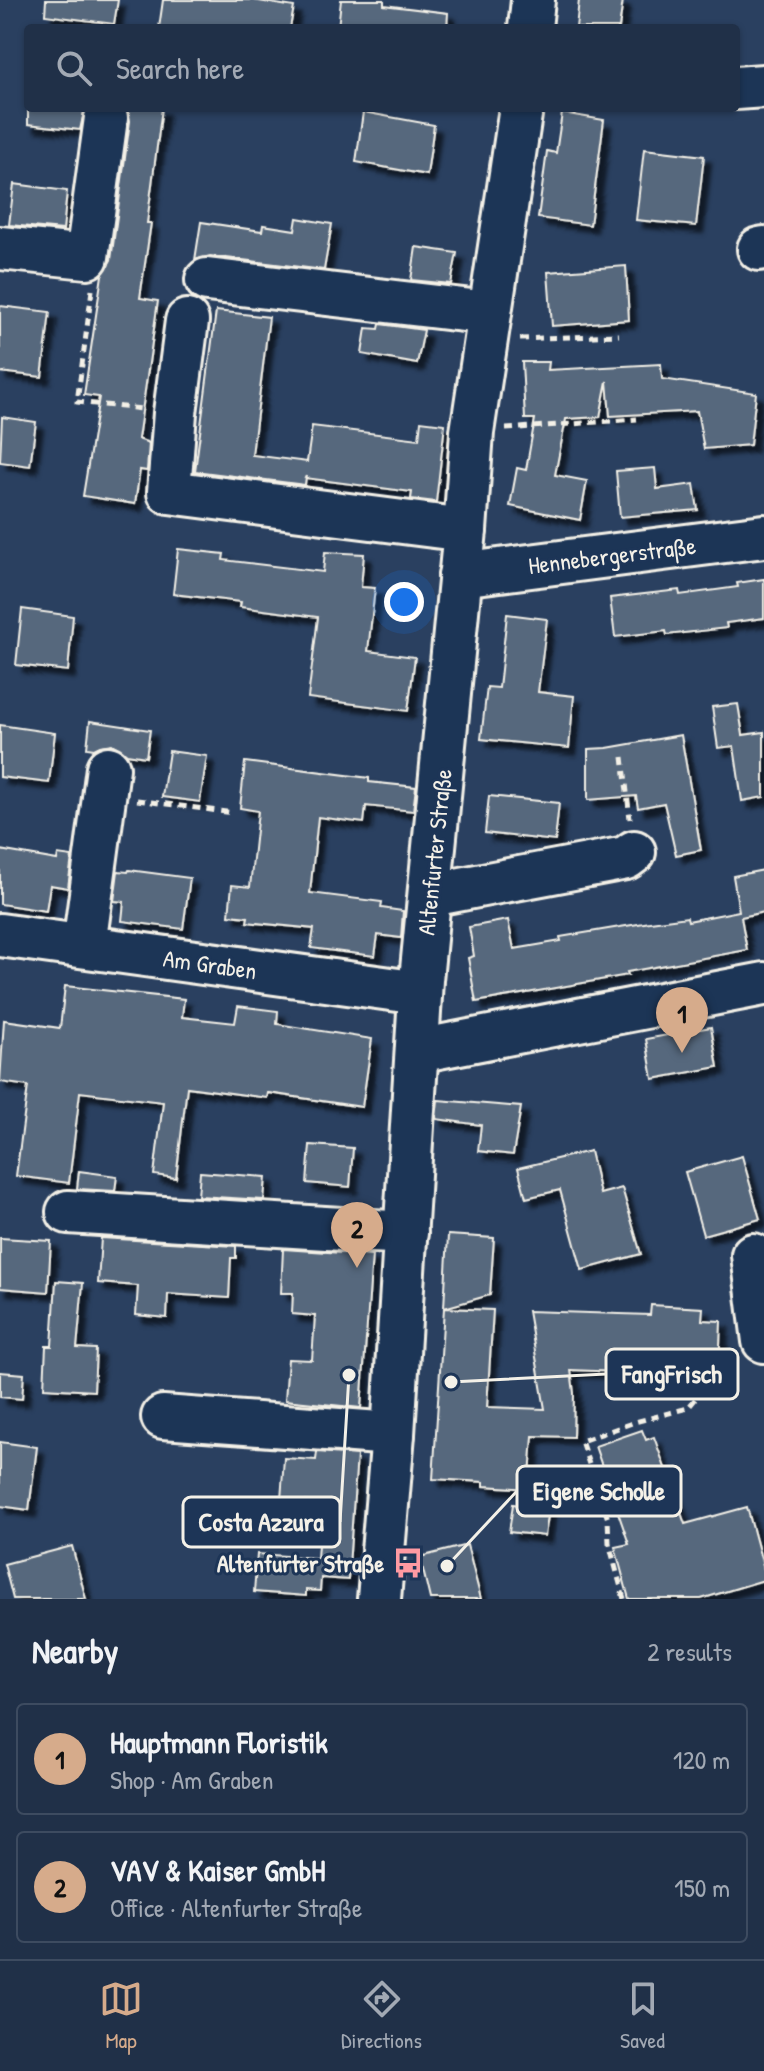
<!DOCTYPE html>
<html lang="en">
<head>
<meta charset="utf-8">
<style>
	:root { --surface:#203048; --page:#28384f; --text:#f1f3f6; --muted:#a2a9b4; --line:#3d4b60; --accent:#d6ab8b }
	body { margin:0; font-family:"Patrick Hand",sans-serif; background:var(--page); color:var(--text) }
	.you { position:absolute; left:404px; top:602px; width:28px; height:28px; margin:-20px; border:6px solid #fff; border-radius:50%; background:#1a73e8; box-shadow:0 0 0 12px #1a73e833 }
	.badge { display:grid; place-items:center; width:52px; height:52px; border-radius:50%; background:var(--accent); color:#111; font-size:26px; font-weight:700 }
	.pin { position:absolute; translate:-50% -66px; filter:drop-shadow(0 2px 4px #0008) }
	.pin::after { content:''; position:absolute; top:42px; width:28px; height:24px; background:inherit; clip-path:polygon(0 0,100% 0,50% 100%) }
	.list { margin:0; padding:0; list-style:none }
	h2 { display:flex; justify-content:space-between; align-items:center; height:104px; margin:0; padding:0 32px; font-size:34px }
	h2 small { font-size:26px; font-weight:400; color:var(--muted) }
	.list li { display:grid; grid-template-columns:52px 1fr auto; gap:24px; align-items:center; box-sizing:border-box; height:112px; margin:0 16px 16px; padding:0 16px; border:2px solid var(--line); border-radius:8px }
	.list b { display:block; font-size:30px; white-space:nowrap }
	.list p { margin:0; font-size:26px; white-space:nowrap; color:var(--muted) }
	.list em { font-size:26px; font-style:normal; color:var(--muted) }
	.icon { flex:none; width:44px; height:44px; fill:none; stroke:currentColor; stroke-width:2; stroke-linecap:round; stroke-linejoin:round }
	.map { position:relative; flex:none; width:764px; height:1599px; overflow:hidden }
	.search { position:absolute; background:var(--surface); box-shadow:0 2px 6px #0004; left:24px; right:24px; top:24px; height:88px; display:flex; align-items:center; gap:20px; box-sizing:border-box; padding:0 28px; border-radius:8px; color:var(--muted); font-size:30px }
	.sheet { height:360px; background:var(--surface) }
	nav { display:flex; justify-content:space-around; align-items:center; box-sizing:border-box; height:112px; border-top:2px solid var(--line); background:var(--surface); font-size:22px; color:var(--muted) }
	nav a { display:grid; justify-items:center; gap:4px }
	nav .on { color:var(--accent) }
	.map>svg:first-child { display:block }
	.building { fill:#56677d; stroke:#f4f1e8; stroke-width:2; filter:url(#shadow) }
	.lines { fill:none; stroke-linecap:round; stroke-linejoin:round }
	.minor-casing { stroke:#f4f1e8; stroke-width:48 }
	.path { stroke:#f4f1e8; stroke-width:5; stroke-dasharray:8 6; stroke-linecap:butt }
	.minor { stroke:#1d3557; stroke-width:42 }
	.labels { text-anchor:middle; dominant-baseline:central; stroke-width:6; stroke-linejoin:round; paint-order:stroke }
	.street-label { font-size:24px; fill:#f4f1e8; stroke:#1d3557 }
	.poi-label { font-size:24px; font-weight:bold; fill:#f4f1e8; stroke:#1d3557; text-anchor:end }
	.leader { fill:none; stroke:#f4f1e8; stroke-width:3 }
	.callout-dot { fill:#f4f1e8; stroke:#1d3557; stroke-width:3 }
	.callout { fill:#1d3557; stroke:#f4f1e8; stroke-width:3 }
	.callout-label { font-size:26px; text-anchor:middle; font-weight:bold; fill:#f4f1e8 }
</style>
</head>
<body>
<div class="map">
<svg width="764" height="1599" viewBox="0 0 764 1599">
	<defs>
		<filter id="shadow"><feDropShadow dx="7" dy="7" stdDeviation="2" flood-color="#0009"/></filter>
	</defs>
	<rect width="100%" height="100%" fill="#2a4060"/>
	<filter id="ink" filterUnits="userSpaceOnUse"><feTurbulence type="fractalNoise" baseFrequency=".0125" numOctaves="2"/><feDisplacementMap in="SourceGraphic" scale="16" xChannelSelector="R" yChannelSelector="G"/><feConvolveMatrix kernelMatrix="1 2 1 2 8 2 1 2 1" color-interpolation-filters="sRGB"/></filter>
	<g filter="url(#ink)">
		<g class="building">
			<path d="M46,0H118L114,24L45,15Z"/>
			<path d="M163,0H253L294,7L290,28H159Z"/>
			<path d="M341,0H384V5L448,13L447,28H338Z"/>
			<path d="M579,0H623L619,28H576Z"/>
			<path d="M28,108H85L80,130L28,124Z"/>
			<path d="M128,108H162L147,223H151L140,298L158,301L138,439L149,443L147,471L140,470L135,504L83,496L99,397L84,395L102,275L111,260L130,121Z"/>
			<path d="M363,112L434,125L427,175L356,162Z"/>
			<path d="M562,113L604,120L590,225L538,218L547,151L556,153Z"/>
			<path d="M644,149L704,156L696,226L636,220Z"/>
			<path d="M14,184L67,191L63,230L9,225Z"/>
			<path d="M297,218L332,224L324,270L210,256L195,260L201,222L262,231L263,225L295,230Z"/>
			<path d="M416,247L457,253L451,284L411,280Z"/>
			<path d="M626,266L629,320L552,326L548,272Z"/>
			<path d="M0,306L50,312L42,377L0,372Z"/>
			<path d="M216,311L269,317L252,455L307,462L312,426L419,439L421,421L445,424L436,502L411,499L412,492L305,478L306,476L305,485L195,471Z"/>
			<path d="M380,324L424,330L417,364L362,354L366,328L379,329Z"/>
			<path d="M522,362H549L548,370L661,364L662,379L756,393L750,445L704,449L697,411L610,416L607,381L600,417L566,419L555,475L587,481L580,520L510,506L517,468L526,470L535,419H525Z"/>
			<path d="M2,417L36,422L30,466L0,462Z"/>
			<path d="M655,468L657,489L694,484L698,510L620,517L616,471Z"/>
			<path d="M178,549L224,554L223,560L323,572L325,552L364,554L361,587L375,588L368,651L415,657L408,711L308,698L318,617L240,607L241,602L173,594Z"/>
			<path d="M764,579V618L726,623L727,628L667,635L666,631L615,637L610,598L679,590L680,595L738,587L737,583Z"/>
			<path d="M22,609L73,616L68,671L16,665Z"/>
			<path d="M507,614L547,619L538,692L574,696L569,748L481,739L487,687L499,688Z"/>
			<path d="M738,704L743,735L764,732V797L742,801L734,746L718,748L712,707Z"/>
			<path d="M90,721L150,730L146,757L127,754L112,744L100,746L94,749L87,748Z"/>
			<path d="M0,725L55,733L49,783L0,777Z"/>
			<path d="M681,735L701,850L676,855L664,803L638,808L636,796L588,800V749L607,748Z"/>
			<path d="M169,751L207,756L200,802L162,797Z"/>
			<path d="M245,762L369,778V782L416,787L413,811L366,806L364,823L318,817L310,893L382,902L381,908L403,911L401,938L378,935L375,956L342,952L311,948L314,929L247,922L248,917L229,915L232,885L250,887L258,811L240,808Z"/>
			<path d="M489,796L559,803L555,841L485,833Z"/>
			<path d="M0,850L57,860L58,855L72,857L68,888L50,885L46,911L0,904Z"/>
			<path d="M129,870L190,878L183,929L122,921L124,902L114,901L118,871L128,872Z"/>
			<path d="M764,870V912L741,917L747,950L627,972L628,975L476,1002L468,958L474,956L469,927L508,920L514,949L561,941L560,937L650,922L687,917L688,921L739,911L733,876Z"/>
			<path d="M65,986L184,999L182,1017L235,1023L238,1006L278,1011L277,1024L372,1039L362,1107L268,1093L267,1098L187,1087L176,1178L154,1175L163,1102L80,1092L69,1183L16,1176L28,1086L0,1082L4,1020L60,1028Z"/>
			<path d="M711,1027L718,1067L653,1079L646,1039Z"/>
			<path d="M438,1100L521,1107L513,1155L478,1151L481,1125L436,1119Z"/>
			<path d="M310,1145L353,1148L350,1187L307,1183Z"/>
			<path d="M590,1151L600,1194L622,1188L641,1254L582,1270L560,1190L526,1198L518,1168Z"/>
			<path d="M742,1156L760,1219L703,1235L685,1172Z"/>
			<path d="M79,1171L117,1176L115,1191L77,1189Z"/>
			<path d="M200,1172L266,1177L264,1200L198,1196Z"/>
			<path d="M448,1235L494,1238L490,1295L444,1308Z"/>
			<path d="M0,1238L51,1241L48,1292L0,1288Z"/>
			<path d="M101,1238L236,1246V1258H231L229,1298L168,1294L167,1318L136,1315L138,1286L98,1283Z"/>
			<path d="M283,1249L372,1255L361,1408L285,1400L288,1359L312,1360L315,1316L292,1314L293,1293H281Z"/>
			<path d="M56,1281L83,1283L77,1348L96,1349L94,1391L44,1388L46,1346H52Z"/>
			<path d="M651,1305L703,1308L702,1320L721,1321L719,1370L670,1368V1374L571,1370L574,1393L573,1437L533,1436L529,1489L484,1486V1482L433,1479L444,1308L493,1310L487,1407L545,1409L528,1311L650,1315Z"/>
			<path d="M0,1372L24,1374L22,1399L0,1397Z"/>
			<path d="M642,1430L646,1440L654,1437L685,1524L747,1507L764,1570V1580L701,1599H629L615,1547L629,1544L595,1446Z"/>
			<path d="M0,1442L37,1447L29,1510L0,1506Z"/>
			<path d="M317,1452L357,1455L348,1580L321,1578L320,1591L306,1590V1596L254,1592L257,1554L317,1558L321,1503L281,1500L284,1458L316,1460Z"/>
			<path d="M513,1504L549,1509L545,1536L509,1532Z"/>
			<path d="M467,1545L481,1599H430L420,1557Z"/>
			<path d="M72,1546L86,1599H13L4,1564Z"/>
		</g>
		<g class="lines">
			<g class="minor-casing">
				<g id="minor">
					<path d="M530,28L533,0"/>
					<path d="M736,88L764,86"/>
					<path d="M0,248L87,257L106,118"/>
					<path d="M759,249L764,248"/>
					<path d="M207,280L489,313"/>
					<path d="M187,321L175,413L169,492L465,530"/>
					<path d="M460,575L764,536"/>
					<path d="M430,895L626,858L634,852"/>
					<path d="M0,935L420,993"/>
					<path d="M84,946L108,768"/>
					<path d="M418,1051L764,984"/>
					<path d="M68,1212L406,1233"/>
					<path d="M753,1255L764,1341"/>
					<path d="M163,1417L393,1434"/>
					<path d="M379,1599L393,1434L421,980L465,530L472,432L521,108"/>
				</g>
			</g>
			<g class="path">
				<path d="M92,290L77,402L142,409"/>
				<path d="M520,339L619,335"/>
				<path d="M506,429L637,419"/>
				<path d="M623,757L630,819"/>
				<path d="M137,800L233,813"/>
				<path d="M624,1599L609,1543L608,1519L581,1441L635,1422L688,1408L697,1397"/>
			</g>
			<use href="#minor" class="minor"/>
		</g>
	</g>
	<defs>
		<g id="bus-bare" transform="scale(2.4)"><path d="M-5-6H5V4H4V6H2V4H-2V6H-4V4H-5ZM-3.5-4V0h7V-4ZM-3.5 1.2v1.5H-2V1.2ZM2 1.2v1.5H3.5V1.2Z" fill="#ff9aa2" stroke="#1d3557" stroke-width="2.5" paint-order="stroke"/></g>
	</defs>
	<g fill-rule="evenodd">
		<use href="#bus-bare" x="408" y="1563"/>
	</g>
	<g class="labels">
		<g class="street-label">
			<text transform="translate(612 555) rotate(-7)">Hennebergerstraße</text>
			<text transform="translate(434 852) rotate(-84)">Altenfurter Straße</text>
			<text transform="translate(210 964) rotate(8)">Am Graben</text>
		</g>
		<g class="poi-label">
			<text x="384" y="1563">Altenfurter Straße</text>
		</g>
	</g>
	<path class="leader" d="M451 1382L606 1374M447 1566L517 1491M349 1375L340 1522"/>
	<g class="callout-dot">
		<circle cx="451" cy="1382" r="8"/>
		<circle cx="447" cy="1566" r="8"/>
		<circle cx="349" cy="1375" r="8"/>
	</g>
	<g class="callout">
		<rect x="606" y="1349" width="132" height="50" rx="8"/>
		<rect x="517" y="1466" width="164" height="50" rx="8"/>
		<rect x="183" y="1497" width="157" height="50" rx="8"/>
	</g>
	<g class="callout-label">
		<text x="672" y="1383">FangFrisch</text>
		<text x="599" y="1500">Eigene Scholle</text>
		<text x="261" y="1531">Costa Azzura</text>
	</g>
</svg>
<div class="you"></div>
<div class="pin badge" style="left:682px;top:1053px">1</div>
<div class="pin badge" style="left:357px;top:1268px">2</div>
<div class="search"><svg class="icon" aria-label="search" viewBox="0 0 24 24"><circle cx="10" cy="10" r="6"/><path d="M15 15l6 6"/></svg>Search here</div>
</div>
<section class="sheet">
<h2>Nearby<small>2 results</small></h2>
<ul class="list">
<li><span class="badge">1</span><div><b>Hauptmann Floristik</b><p>Shop · Am Graben</p></div><em>120 m</em></li>
<li><span class="badge">2</span><div><b>VAV &amp; Kaiser GmbH</b><p>Office · Altenfurter Straße</p></div><em>150 m</em></li>
</ul>
</section>
<nav>
<a class="on"><svg class="icon" aria-label="map" viewBox="0 0 24 24"><path d="M3 6l6-2 6 2 6-2v14l-6 2-6-2-6 2zM9 4v14M15 6v14"/></svg>Map</a>
<a><svg class="icon" aria-label="directions" viewBox="0 0 24 24"><path d="M12 3l9 9-9 9-9-9zM9 14v-3h6M13 9l2 2-2 2"/></svg>Directions</a>
<a><svg class="icon" aria-label="saved" viewBox="0 0 24 24"><path d="M7 4h10v16l-5-4-5 4z"/></svg>Saved</a>
</nav>
</body>
</html>
